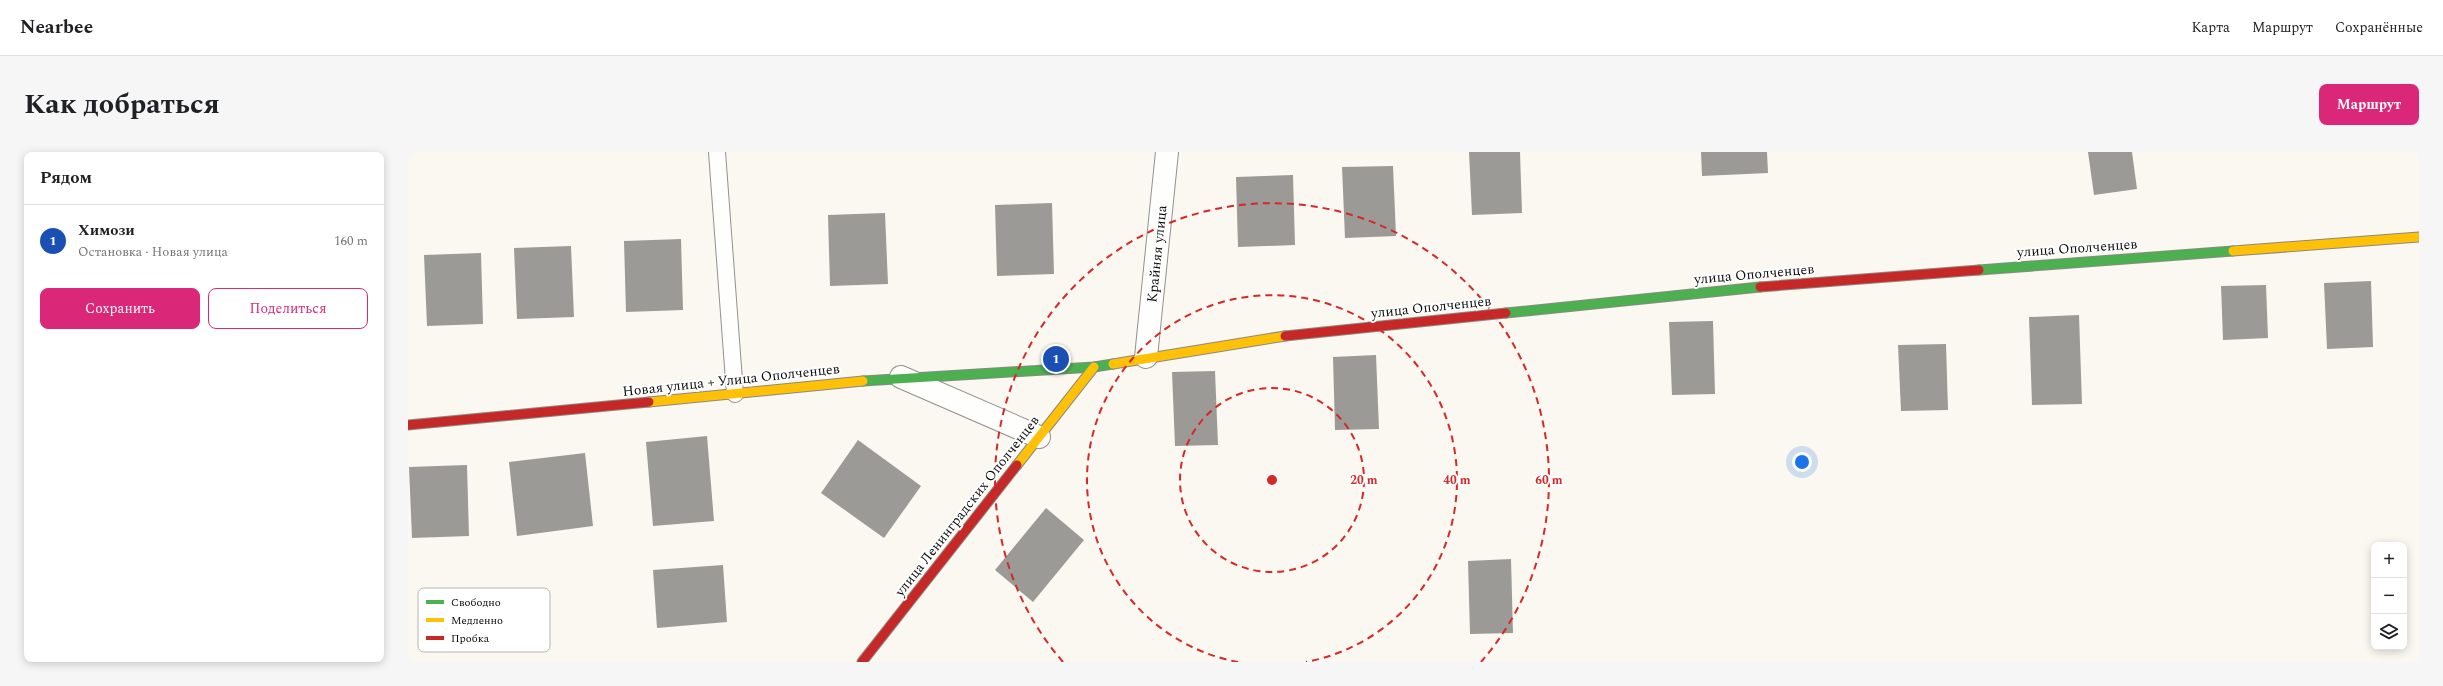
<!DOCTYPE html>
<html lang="ru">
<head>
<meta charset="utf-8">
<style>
	:root { --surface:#fff; --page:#f6f6f6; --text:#202124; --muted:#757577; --line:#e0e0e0; --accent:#db2777 }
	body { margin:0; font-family:Spectral,serif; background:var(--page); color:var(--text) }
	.controls { position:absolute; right:12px; bottom:12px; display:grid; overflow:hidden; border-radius:8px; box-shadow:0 2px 10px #0003 }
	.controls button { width:36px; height:36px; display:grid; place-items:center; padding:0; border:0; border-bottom:1px solid var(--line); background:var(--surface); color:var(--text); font:20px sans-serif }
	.you { position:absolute; left:1394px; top:310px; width:14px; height:14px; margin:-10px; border:3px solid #fff; border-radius:50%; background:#1a73e8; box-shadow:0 0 0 6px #1a73e833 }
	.badge { display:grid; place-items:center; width:26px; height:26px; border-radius:50%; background:var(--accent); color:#fff; font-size:13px; font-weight:700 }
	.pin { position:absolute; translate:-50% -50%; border:2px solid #fff; box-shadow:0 1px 4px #0006 }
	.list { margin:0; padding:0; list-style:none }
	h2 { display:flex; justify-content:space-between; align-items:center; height:52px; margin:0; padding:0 16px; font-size:17px }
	h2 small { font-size:13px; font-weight:400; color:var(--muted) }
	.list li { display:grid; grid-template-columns:26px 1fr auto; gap:12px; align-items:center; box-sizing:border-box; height:72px; padding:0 16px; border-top:1px solid var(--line) }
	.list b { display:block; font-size:15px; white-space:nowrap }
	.list p { margin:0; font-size:13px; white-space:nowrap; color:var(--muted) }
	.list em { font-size:13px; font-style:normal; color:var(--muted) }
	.actions { display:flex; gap:8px; padding:12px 16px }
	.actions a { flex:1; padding:9px 0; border:1px solid var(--accent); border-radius:8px; text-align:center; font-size:14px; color:var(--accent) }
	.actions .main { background:var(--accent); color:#fff }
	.icon { flex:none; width:22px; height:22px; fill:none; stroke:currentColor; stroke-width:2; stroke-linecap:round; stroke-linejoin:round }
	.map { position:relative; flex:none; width:2011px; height:510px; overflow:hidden; border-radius:8px }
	header { display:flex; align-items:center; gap:24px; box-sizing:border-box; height:56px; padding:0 20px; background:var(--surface); border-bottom:1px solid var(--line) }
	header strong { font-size:19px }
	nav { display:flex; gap:22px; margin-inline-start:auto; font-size:14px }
	.intro { display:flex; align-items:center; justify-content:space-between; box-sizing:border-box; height:96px; padding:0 24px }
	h1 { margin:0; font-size:28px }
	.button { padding:10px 18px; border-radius:8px; background:var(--accent); color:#fff; font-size:14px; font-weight:700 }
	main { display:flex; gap:24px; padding:0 24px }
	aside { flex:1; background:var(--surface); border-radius:8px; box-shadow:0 2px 10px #0003 }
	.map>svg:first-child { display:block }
	.building { fill:#9c9a96 }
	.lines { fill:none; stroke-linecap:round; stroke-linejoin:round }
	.lane-casing { stroke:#93928f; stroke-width:18 }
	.street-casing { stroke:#93928f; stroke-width:24 }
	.fast-casing { stroke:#8a8985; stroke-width:11 }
	.slow-casing { stroke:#8a8985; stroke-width:11 }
	.jam-casing { stroke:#8a8985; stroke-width:11 }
	.lane { stroke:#fefefd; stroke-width:16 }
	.street { stroke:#fefefd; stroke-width:22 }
	.fast { stroke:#4caf50; stroke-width:9 }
	.slow { stroke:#ffc107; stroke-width:9 }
	.jam { stroke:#c62828; stroke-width:9 }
	.ring { fill:none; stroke:#d62828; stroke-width:2; stroke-dasharray:7 5 }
	.labels { text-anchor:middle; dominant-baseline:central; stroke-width:4; stroke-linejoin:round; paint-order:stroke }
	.street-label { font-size:14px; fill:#0c0c0c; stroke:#fff }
	.key { fill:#fff; stroke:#b6b6b6; stroke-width:1 }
	.key-label { font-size:11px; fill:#0c0c0c }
	.centre { fill:#d62828; stroke:#fff; stroke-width:2 }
	.ring-label { font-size:12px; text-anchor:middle; font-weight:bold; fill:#d62828; stroke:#fff; stroke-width:4; stroke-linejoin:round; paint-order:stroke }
</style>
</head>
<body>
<header>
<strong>Nearbee</strong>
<nav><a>Карта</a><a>Маршрут</a><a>Сохранённые</a></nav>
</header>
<div class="intro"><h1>Как добраться</h1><a class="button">Маршрут</a></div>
<main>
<aside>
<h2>Рядом<small></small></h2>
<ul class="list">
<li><span class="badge" style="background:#1a4fb4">1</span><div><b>Химози</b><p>Остановка · Новая улица</p></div><em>160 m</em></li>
</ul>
<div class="actions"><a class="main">Сохранить</a><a>Поделиться</a></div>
</aside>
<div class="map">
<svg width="2011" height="510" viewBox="0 0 2011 510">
	<rect width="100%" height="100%" fill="#faf8f0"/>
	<g class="building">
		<path d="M1061,0H1112L1114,61L1064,63Z"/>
		<path d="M1293,0H1359L1360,21L1294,24Z"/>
		<path d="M1680,0H1724L1729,37L1686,43Z"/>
		<path d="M985,14L988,84L937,86L934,15Z"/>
		<path d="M885,23L887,93L830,95L828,25Z"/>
		<path d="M644,51L646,122L589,124L587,53Z"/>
		<path d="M477,61L480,132L422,134L420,63Z"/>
		<path d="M273,87L275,158L218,160L216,89Z"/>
		<path d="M163,94L166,165L109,167L106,96Z"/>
		<path d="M73,101L75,172L19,174L16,103Z"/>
		<path d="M1963,129L1965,195L1919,197L1916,131Z"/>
		<path d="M1858,133L1860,186L1815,188L1813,134Z"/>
		<path d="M1671,163L1674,252L1624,253L1621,165Z"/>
		<path d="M1305,169L1307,242L1264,243L1261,170Z"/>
		<path d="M1538,192L1540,258L1493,259L1490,193Z"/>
		<path d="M968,203L971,277L927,278L925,205Z"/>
		<path d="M807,219L810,293L767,294L764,220Z"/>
		<path d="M299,284L306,369L245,374L238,290Z"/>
		<path d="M450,288L513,334L476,386L413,341Z"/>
		<path d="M177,301L185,374L109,384L101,310Z"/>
		<path d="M59,313L61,384L4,386L1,315Z"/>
		<path d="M638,356L676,388L625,450L587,418Z"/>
		<path d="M1103,407L1105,481L1062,482L1060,409Z"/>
		<path d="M315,413L319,470L249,476L245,418Z"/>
	</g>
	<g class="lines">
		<g class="lane-casing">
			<path id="lane" d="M309,0L327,242"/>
		</g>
		<g class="street-casing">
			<g id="street">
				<path d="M738,205L759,0"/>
				<path d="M493,225L631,285"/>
			</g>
		</g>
		<g class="fast-casing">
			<g id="fast">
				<path d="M1571,118L1825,99"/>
				<path d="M1098,161L1352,135"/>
				<path d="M455,229L686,215L705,212"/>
			</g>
		</g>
		<g class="slow-casing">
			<g id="slow">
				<path d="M1825,99L2011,85"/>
				<path d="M705,212L877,184"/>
				<path d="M241,250L455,229"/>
				<path d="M609,313L686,215"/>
			</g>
		</g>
		<g class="jam-casing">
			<g id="jam">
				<path d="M1352,135L1571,118"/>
				<path d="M877,184L1098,161"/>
				<path d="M0,273L241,250"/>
				<path d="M454,510L609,313"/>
			</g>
		</g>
		<use href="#lane" class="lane"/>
		<use href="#street" class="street"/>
		<use href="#fast" class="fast"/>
		<use href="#slow" class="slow"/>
		<use href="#jam" class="jam"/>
	</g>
	<g class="ring">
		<circle cx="864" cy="328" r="92"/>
		<path d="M830 510A185 185 0 1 1 898 510"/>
		<path d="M655 510A277 277 0 1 1 1073 510"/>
	</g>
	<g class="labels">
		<g class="street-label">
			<text transform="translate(1669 96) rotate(-4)">улица Ополченцев</text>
			<text transform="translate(749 102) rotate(-84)">Крайняя улица</text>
			<text transform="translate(1346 122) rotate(-5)">улица Ополченцев</text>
			<text transform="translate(1023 155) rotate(-6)">улица Ополченцев</text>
			<text transform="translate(323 228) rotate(-6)">Новая улица + Улица Ополченцев</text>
			<text transform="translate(559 354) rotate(-52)">улица Ленинградских Ополченцев</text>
		</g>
	</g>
	<rect x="10" y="436" width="132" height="64" rx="6" class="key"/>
	<rect x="18" y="448" width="18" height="4" fill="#4caf50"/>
	<rect x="18" y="466" width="18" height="4" fill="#ffc107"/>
	<rect x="18" y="484" width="18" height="4" fill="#c62828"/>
	<g class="key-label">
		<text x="43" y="454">Свободно</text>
		<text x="43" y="472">Медленно</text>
		<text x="43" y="490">Пробка</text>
	</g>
	<circle cx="864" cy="328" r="6" class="centre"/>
	<g class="ring-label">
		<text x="956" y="332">20 m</text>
		<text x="1049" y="332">40 m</text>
		<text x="1141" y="332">60 m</text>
	</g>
</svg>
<div class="controls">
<button>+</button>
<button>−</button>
<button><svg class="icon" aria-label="layers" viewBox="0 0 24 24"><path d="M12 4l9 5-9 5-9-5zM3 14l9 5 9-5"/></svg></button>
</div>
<div class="you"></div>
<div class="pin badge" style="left:648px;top:207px;background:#1a4fb4">1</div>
</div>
</main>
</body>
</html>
